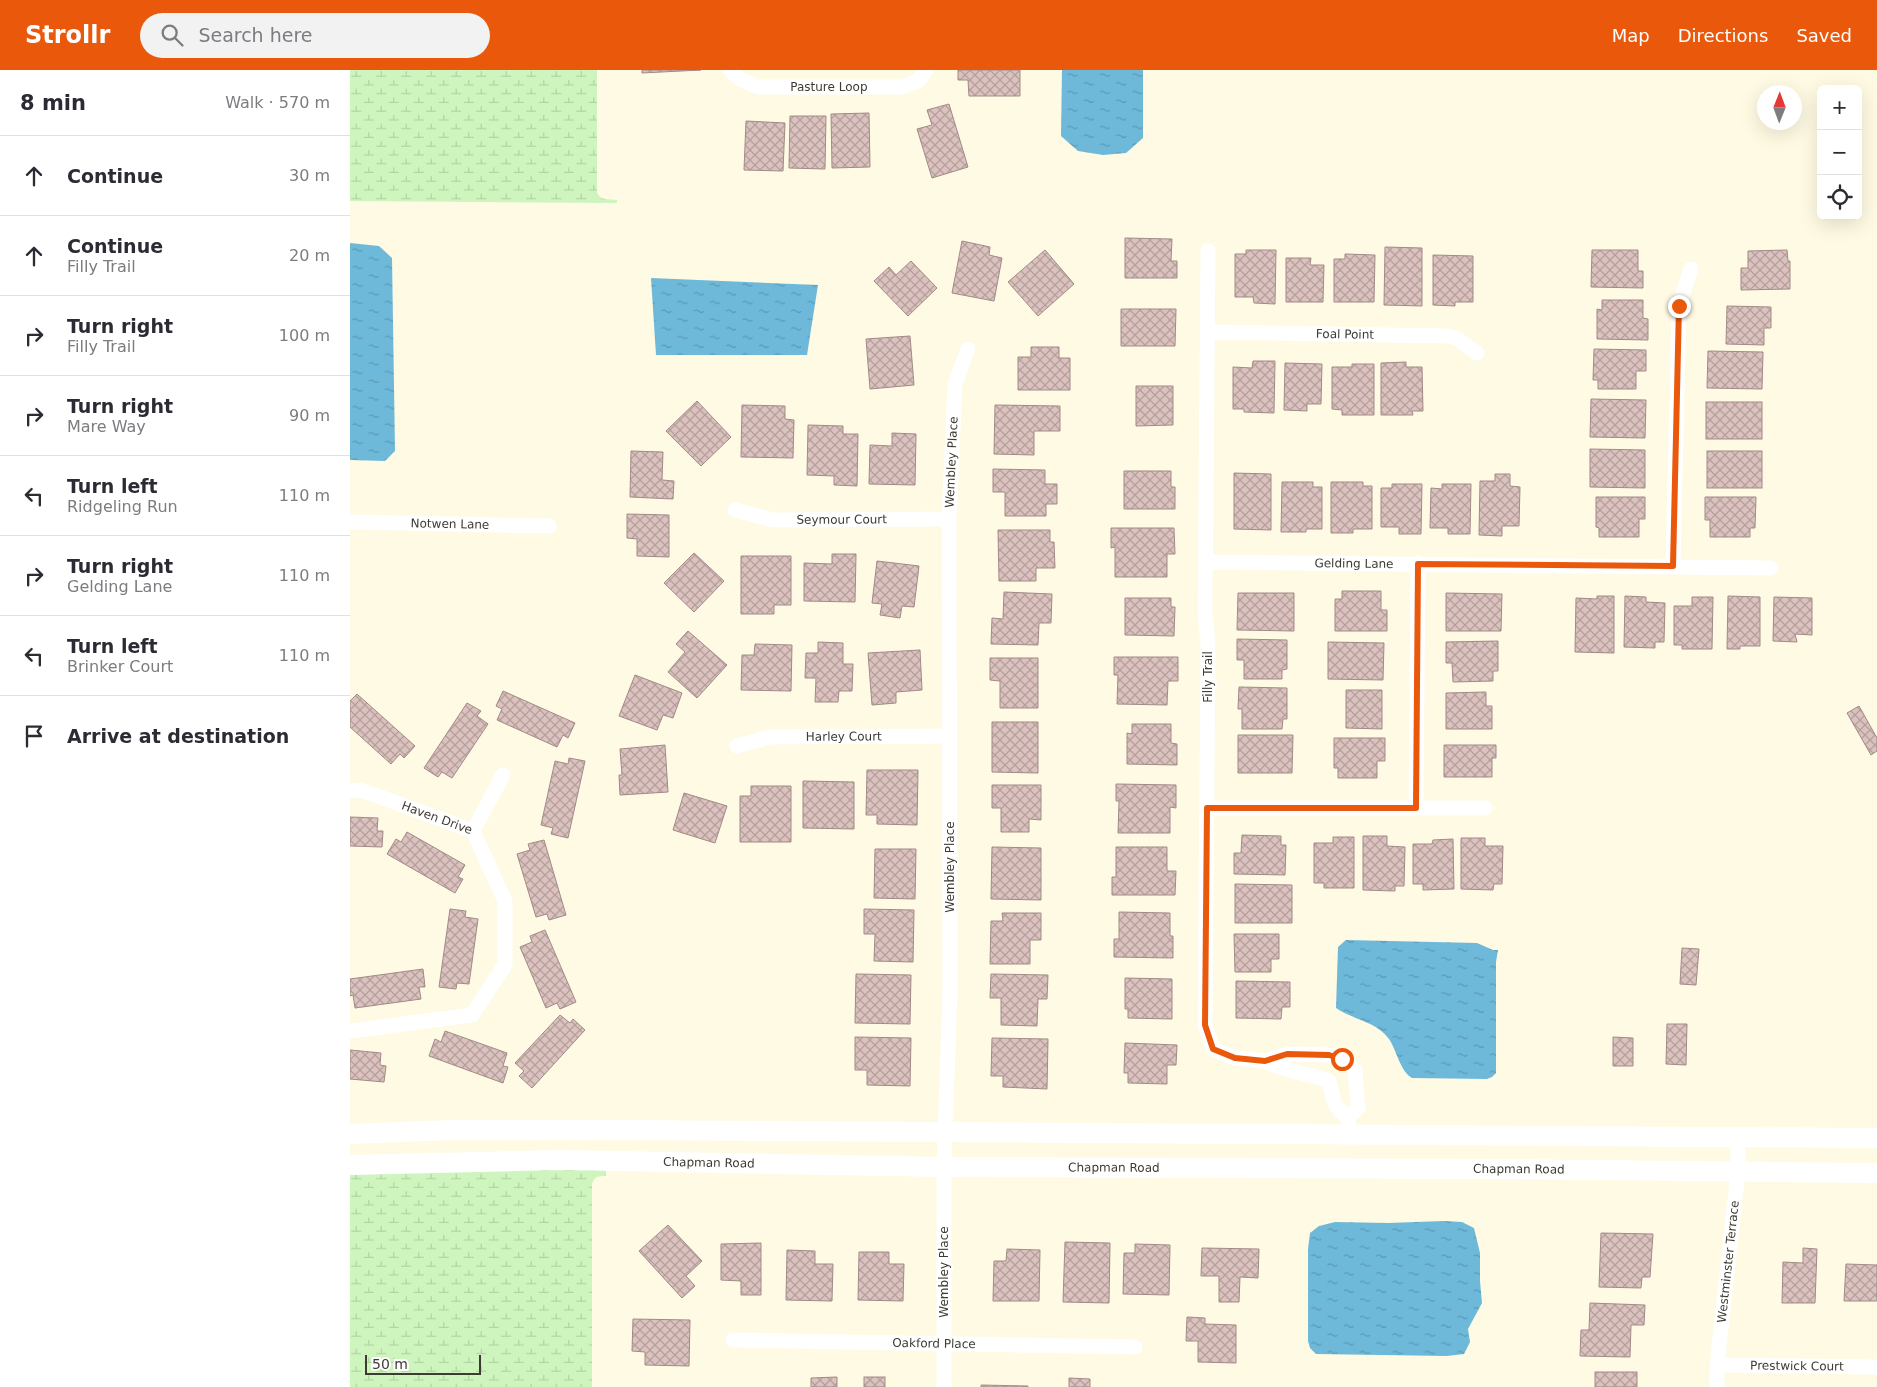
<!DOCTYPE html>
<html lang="en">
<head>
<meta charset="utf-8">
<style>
	:root { --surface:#fff; --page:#f2f2f3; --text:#2b2b33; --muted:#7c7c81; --line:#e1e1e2; --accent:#ea580c }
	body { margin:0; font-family:"DejaVu Sans",sans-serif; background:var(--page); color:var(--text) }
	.controls { position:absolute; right:15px; top:15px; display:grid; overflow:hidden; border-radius:8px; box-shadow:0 5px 20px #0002 }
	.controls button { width:45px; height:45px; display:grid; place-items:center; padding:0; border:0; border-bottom:1px solid var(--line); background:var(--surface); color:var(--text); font:25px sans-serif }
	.compass { position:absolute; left:1407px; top:15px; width:45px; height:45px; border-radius:50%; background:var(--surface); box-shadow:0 5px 20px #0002; rotate:1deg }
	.scale { position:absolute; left:15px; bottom:12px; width:116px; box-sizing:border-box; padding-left:5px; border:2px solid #3d3b32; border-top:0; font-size:14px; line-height:18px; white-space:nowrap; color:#3d3b32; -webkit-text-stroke:4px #fff; paint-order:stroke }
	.stop { position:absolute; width:15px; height:15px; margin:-11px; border:4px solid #ea580c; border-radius:50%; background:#fff }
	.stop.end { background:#ea580c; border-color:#fff; box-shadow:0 1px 5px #0008 }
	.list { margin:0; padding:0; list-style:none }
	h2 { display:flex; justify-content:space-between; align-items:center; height:65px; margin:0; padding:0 20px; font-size:21px }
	h2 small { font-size:16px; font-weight:400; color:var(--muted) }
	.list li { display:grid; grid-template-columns:32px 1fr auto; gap:15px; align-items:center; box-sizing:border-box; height:80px; padding:0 20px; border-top:1px solid var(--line) }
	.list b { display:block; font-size:19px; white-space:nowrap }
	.list p { margin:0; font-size:16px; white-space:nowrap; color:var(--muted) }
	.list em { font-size:16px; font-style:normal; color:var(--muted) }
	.icon { flex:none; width:28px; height:28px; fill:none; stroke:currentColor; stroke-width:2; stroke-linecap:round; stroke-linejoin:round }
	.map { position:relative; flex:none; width:1527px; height:1317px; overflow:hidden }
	header { display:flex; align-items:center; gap:30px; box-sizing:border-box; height:70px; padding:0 25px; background:var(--accent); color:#fff }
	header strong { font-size:24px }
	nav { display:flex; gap:28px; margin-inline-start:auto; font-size:18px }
	.search { width:350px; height:45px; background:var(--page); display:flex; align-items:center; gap:12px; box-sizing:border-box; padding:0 18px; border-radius:28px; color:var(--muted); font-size:19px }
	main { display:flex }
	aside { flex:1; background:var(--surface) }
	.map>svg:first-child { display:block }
	.wetland { fill:url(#wetland-marsh) }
	.water { fill:url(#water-ripples) }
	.building { fill:url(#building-cross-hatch); stroke:#a28a87 }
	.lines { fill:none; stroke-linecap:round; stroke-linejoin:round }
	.minor { stroke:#fff; stroke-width:15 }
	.tertiary { stroke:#fff; stroke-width:20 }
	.route { stroke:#ea580c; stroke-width:6 }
	.labels { text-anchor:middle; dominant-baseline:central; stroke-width:4.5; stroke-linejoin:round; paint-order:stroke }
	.street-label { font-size:12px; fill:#3d3b32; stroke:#fff }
</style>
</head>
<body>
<header>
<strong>Strollr</strong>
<div class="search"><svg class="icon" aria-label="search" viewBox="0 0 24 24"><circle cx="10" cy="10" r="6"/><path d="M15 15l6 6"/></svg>Search here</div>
<nav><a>Map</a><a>Directions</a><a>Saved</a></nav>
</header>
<main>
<aside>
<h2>8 min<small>Walk · 570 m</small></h2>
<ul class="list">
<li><svg class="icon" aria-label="ahead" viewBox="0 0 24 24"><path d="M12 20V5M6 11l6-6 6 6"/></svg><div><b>Continue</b></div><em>30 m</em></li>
<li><svg class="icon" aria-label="ahead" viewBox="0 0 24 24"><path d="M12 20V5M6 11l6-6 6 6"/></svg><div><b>Continue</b><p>Filly Trail</p></div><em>20 m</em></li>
<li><svg class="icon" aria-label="right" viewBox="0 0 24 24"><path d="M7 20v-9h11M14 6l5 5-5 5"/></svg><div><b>Turn right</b><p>Filly Trail</p></div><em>100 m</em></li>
<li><svg class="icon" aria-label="right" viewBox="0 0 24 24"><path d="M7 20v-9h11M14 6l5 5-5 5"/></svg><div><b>Turn right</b><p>Mare Way</p></div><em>90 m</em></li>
<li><svg class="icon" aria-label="left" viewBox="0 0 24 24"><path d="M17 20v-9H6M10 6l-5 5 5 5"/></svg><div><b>Turn left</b><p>Ridgeling Run</p></div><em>110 m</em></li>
<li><svg class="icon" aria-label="right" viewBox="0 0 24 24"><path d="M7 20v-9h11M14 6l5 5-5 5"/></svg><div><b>Turn right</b><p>Gelding Lane</p></div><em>110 m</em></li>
<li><svg class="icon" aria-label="left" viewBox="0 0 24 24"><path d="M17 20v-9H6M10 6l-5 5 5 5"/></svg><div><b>Turn left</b><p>Brinker Court</p></div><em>110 m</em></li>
<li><svg class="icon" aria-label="arrive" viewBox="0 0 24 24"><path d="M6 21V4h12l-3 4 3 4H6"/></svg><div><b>Arrive at destination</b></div></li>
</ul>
</aside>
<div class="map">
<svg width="1527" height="1317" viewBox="0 0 1527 1317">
	<defs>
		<pattern id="wetland-marsh" width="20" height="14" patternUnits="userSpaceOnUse" patternTransform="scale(1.25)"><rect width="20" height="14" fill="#cff5be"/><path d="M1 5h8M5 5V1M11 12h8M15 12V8" fill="none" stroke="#b3d3a4"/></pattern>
		<pattern id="water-ripples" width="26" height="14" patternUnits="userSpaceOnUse" patternTransform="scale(1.25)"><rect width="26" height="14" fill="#6eb9da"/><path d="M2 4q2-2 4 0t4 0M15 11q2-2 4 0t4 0" fill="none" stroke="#5c98b1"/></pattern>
		<pattern id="building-cross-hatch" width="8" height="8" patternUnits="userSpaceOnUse" patternTransform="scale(1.25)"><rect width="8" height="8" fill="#dcc2bf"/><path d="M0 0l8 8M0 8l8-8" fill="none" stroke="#b49f9c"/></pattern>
	</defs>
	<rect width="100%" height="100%" fill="#fefae3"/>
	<g class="wetland">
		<path d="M0,0H247V122C250,131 258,129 267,130V133L0,131Z"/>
		<path d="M211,1099L256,1100V1106C249,1106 244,1106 242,1114V1317H0V1104Z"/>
	</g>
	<g class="water">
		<path d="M712,0H793V68L776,83L753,85L728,81L711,66Z"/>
		<path d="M0,173L29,176L42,188L45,381L35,391L0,390Z"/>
		<path d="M301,208L468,215L457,285H306Z"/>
		<path d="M996,870L1127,873L1143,880H1148L1146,892V1003L1142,1007L1137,1009L1062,1008C1050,1001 1047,981 1039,969C1026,951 1003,950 986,938L988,877Z"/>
		<path d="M1094,1151L1112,1152L1124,1158L1130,1183V1211L1132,1233L1118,1259L1120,1272L1114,1284L1097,1286L966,1284L960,1278L958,1271V1179L960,1163L969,1156L985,1152L1038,1153Z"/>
	</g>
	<g class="building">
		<path d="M292,0H351L292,3Z"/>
		<path d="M608,0H670V26H619L618,10H608Z"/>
		<path d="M599,34L618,97L582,108L567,59L582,55L577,40Z"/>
		<path d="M519,43L520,97L482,98L481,44Z"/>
		<path d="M440,46H476L475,99L439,98Z"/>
		<path d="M396,51L435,53L433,101L394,100Z"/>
		<path d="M775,168L822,169L821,191H827V208H775Z"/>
		<path d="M612,171L640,177L639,185L652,188L644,231L602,223Z"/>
		<path d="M1035,177L1072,178V236L1034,235Z"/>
		<path d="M695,180L724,214L688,246L658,212Z"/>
		<path d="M896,180H926L925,234L904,233L903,227H885V184H896Z"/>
		<path d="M1242,180H1288V201H1293V218L1241,217Z"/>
		<path d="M1437,180L1438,191H1440V219L1391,220V198H1398V181Z"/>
		<path d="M995,184L1025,185L1024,232H984V189H995Z"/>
		<path d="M1083,185L1123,186V232H1105V236L1083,235Z"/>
		<path d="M936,188H961L960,195H974L973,232H936Z"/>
		<path d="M561,191L587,218L558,246L524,211L539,197L546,205Z"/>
		<path d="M1252,230H1293V248L1298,249V270L1247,269V239L1252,240Z"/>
		<path d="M1377,236L1421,237V258H1414V275L1376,274Z"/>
		<path d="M771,239H826L825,276H771Z"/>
		<path d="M560,266L564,315L520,319L516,269Z"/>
		<path d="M681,277H709V288H720V320H668V287H681Z"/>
		<path d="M1244,279L1296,280V301H1286V319H1248V310H1243Z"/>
		<path d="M1358,281L1413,282L1412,319L1357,318Z"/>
		<path d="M903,291H925L924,343L894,342V339H883V297L902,298Z"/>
		<path d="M1056,292V297H1072L1073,341H1062L1063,345H1031V293Z"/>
		<path d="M935,293L972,294L971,334H957V341L934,340Z"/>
		<path d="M1002,294H1024V345H992V340L982,339V297H1002Z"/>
		<path d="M786,316H823V355L786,356Z"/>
		<path d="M1241,329L1296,330L1295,368L1240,367Z"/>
		<path d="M347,331L381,367L351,396L316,361Z"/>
		<rect x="1356" y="332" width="56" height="37"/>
		<path d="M392,335L435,336V349L444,350L443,388L391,387Z"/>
		<path d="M645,335L710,336V361H684V385L644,384Z"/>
		<path d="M458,355L493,356V364H508L507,416L484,415V406L457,405Z"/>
		<path d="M542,363L566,364L565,415L519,414L520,375L542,376Z"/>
		<path d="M1240,379L1295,380V418L1240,417Z"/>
		<path d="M281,381L313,382L312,410L324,411L323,429L280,427Z"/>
		<rect x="1357" y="381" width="55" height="37"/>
		<path d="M643,399L695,400V414H707V434H696V446H655V422H643Z"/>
		<path d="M774,401H821V417H825V439H774Z"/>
		<path d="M884,403L921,404V460L884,459Z"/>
		<path d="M1145,404H1160V416L1170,417L1169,456H1152V466L1129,465L1130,411H1145Z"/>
		<path d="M932,412H963V417H972V459H956V462H931Z"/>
		<path d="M981,412H1013V416H1022V459H1003V463H981Z"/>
		<path d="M1042,414H1072L1071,464H1049V457H1031V418H1042Z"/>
		<path d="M1092,414H1121L1120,464H1098V458H1080L1081,418L1092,419Z"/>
		<path d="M1246,427H1295V449H1289V467H1249V458L1246,457Z"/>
		<path d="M1355,427H1406L1405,458H1400V467H1360V450H1355Z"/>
		<path d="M277,444L319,445V487L287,486V469L277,468Z"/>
		<path d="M761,458H824L825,484H817V507H765V477L761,478Z"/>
		<path d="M648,460H700V472H704L705,498H686V511H649Z"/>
		<path d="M344,483L374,511L344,542L314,513Z"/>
		<path d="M482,484H506L505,532L454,531V493L482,494Z"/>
		<path d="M391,486H441V535H424V544H391Z"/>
		<path d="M527,491L569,496L564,537L552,536L550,548L530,545L532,534L522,533Z"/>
		<path d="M992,521H1031V540H1037V561H985V529H992Z"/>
		<path d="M654,522L702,524L701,553H689L688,575L641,574L642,548L653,549Z"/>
		<path d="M888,523H944V561L887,560Z"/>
		<path d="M1096,523L1152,524L1151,561H1096Z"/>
		<path d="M1247,526H1264V583L1225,582L1226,528L1247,529Z"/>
		<path d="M1275,526L1296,527V532L1315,533L1314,572H1305V578L1274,577Z"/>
		<path d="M1378,526L1410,527V576H1390V579H1377Z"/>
		<path d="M1342,527H1363L1362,579H1332V575H1324V536H1342Z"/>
		<path d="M1424,527L1462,528V565L1445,564L1447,572L1423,571Z"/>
		<path d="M775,528H821V537H825L824,566L775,565Z"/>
		<path d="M338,561L377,595L347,628L318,602L335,582L326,574Z"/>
		<path d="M887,569L937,570V599L932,600V609H894V590H887Z"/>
		<path d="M1148,571V601H1143V611L1103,612L1102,593H1096V572Z"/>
		<path d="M468,572L493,573V594H503L502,621H489L488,632H465L466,608H455L456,583H468Z"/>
		<path d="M978,572L1034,573L1033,610L978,609Z"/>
		<path d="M405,574L442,575L441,621L391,620L392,585H404Z"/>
		<path d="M570,580L572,620L546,622V633L522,635L518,583Z"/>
		<path d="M764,587H828V611H818L817,635L767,634L768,605H764Z"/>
		<path d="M640,588H688V638H650V611L640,610Z"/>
		<path d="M285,605L332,623L323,648L313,645L307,660L269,646Z"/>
		<path d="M889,617L937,618V649H933L932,659H892V639H888Z"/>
		<path d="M996,620H1032V659L996,658Z"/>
		<path d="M153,621L225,653L218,668L213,665L207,677L147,650L152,639L146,636Z"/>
		<path d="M1136,622V636H1142V659H1096V623Z"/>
		<path d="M7,624L65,676L54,688L50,684L41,694L0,657V631Z"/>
		<path d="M117,633L131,641L127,646L138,654L102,708L92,702L88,707L74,698Z"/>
		<path d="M1509,636L1527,668V681L1521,685L1497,643Z"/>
		<path d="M642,652H688V703L642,702Z"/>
		<path d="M782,654H821V673L827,674V695L777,694V663L782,664Z"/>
		<path d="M888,665H943L942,703H888Z"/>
		<path d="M984,668H1035V691H1027V708H988V698H984Z"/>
		<path d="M315,675L318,722L270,725L269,705H272L270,679Z"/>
		<path d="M1094,675H1146V688H1142V707H1094Z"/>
		<path d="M219,688L235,691L218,768L201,764L203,758L191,755L205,691L218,694Z"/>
		<path d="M517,700H568L567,755L527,754V745H516Z"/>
		<path d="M453,711L504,712V759L453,758Z"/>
		<path d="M766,714L826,715V738L820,737V763H768L769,731H766Z"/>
		<path d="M642,715H691V750L679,749V762H651V738H642Z"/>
		<path d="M401,716H441V772H390V726H401Z"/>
		<path d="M334,723L377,736L365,773L323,760Z"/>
		<path d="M0,747L28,748L27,761H33L32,777L0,776Z"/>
		<path d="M57,762L115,795L108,807L113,809L105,823L37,784L46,769L51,772Z"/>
		<path d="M892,765L931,766V775H936L935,805L884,804V783H891Z"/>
		<path d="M1013,766H1037V776L1055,777L1054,816H1045V821L1013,820Z"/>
		<path d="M983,767H1004V818H974V813H964V773H983Z"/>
		<path d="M1111,768H1135V776H1153L1152,814H1144L1143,820L1111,819Z"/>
		<path d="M1103,769L1104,819L1073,820V814H1063V774H1082L1083,770Z"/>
		<path d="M194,770L216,845L199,850L197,844L186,847L167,784L180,780L178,774Z"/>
		<path d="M642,777L691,778V830L641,829Z"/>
		<path d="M766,777H817V801H826L825,825H762V807H766Z"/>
		<path d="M525,779H566L565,829L524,828Z"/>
		<path d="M885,814L942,815V853H885Z"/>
		<path d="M100,839L116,841L115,847L128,849L119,914L107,913L106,919L89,917Z"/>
		<path d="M514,839L564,840L563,892L524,891L525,864H514Z"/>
		<path d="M769,842L820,843V866H823V888L764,887V869H769Z"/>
		<path d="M652,843H691V870H680V894H640L641,851H653Z"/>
		<path d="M195,860L226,932L210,939L207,933L196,938L170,877L182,872L180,866Z"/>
		<path d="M884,864H929V889H921V902H885Z"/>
		<path d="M1332,878L1349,879L1346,915L1330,914Z"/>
		<path d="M73,899L75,917H69L71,929L5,938L3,925L0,926V909Z"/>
		<path d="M506,904L561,905L560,954L505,953Z"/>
		<path d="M641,904L698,905L697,929H688L687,956L651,955V928H640Z"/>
		<path d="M775,908L822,909V949L778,948V939H775Z"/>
		<path d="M886,911L940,912V937H932L931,949L886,948Z"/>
		<path d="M210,945L220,953L223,949L235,960L182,1018L169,1006L174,1001L165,993Z"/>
		<path d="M1317,954H1337L1336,995L1316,994Z"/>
		<path d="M95,961L157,983L153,996L158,997L153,1013L79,986L85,969L91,972Z"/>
		<path d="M505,967L561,968L560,1016L517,1015V1000H505Z"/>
		<path d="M1263,967L1283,968V996H1263Z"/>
		<path d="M642,968L698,969L697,1019L653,1017V1006H641Z"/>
		<path d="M775,973L827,975L826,995H817V1014L778,1013V1003H774Z"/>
		<path d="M0,980L31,983L30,995L36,996L34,1012L0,1009Z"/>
		<path d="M318,1155L352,1191L336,1206L345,1216L332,1228L289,1181Z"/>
		<path d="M1251,1163L1303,1164L1300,1207H1292L1291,1218L1249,1217Z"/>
		<path d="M715,1172L760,1173L759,1233L713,1232Z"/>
		<path d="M411,1173V1225H391V1211L371,1210V1174Z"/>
		<path d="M785,1174L820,1175L819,1225L773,1224L774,1183H785Z"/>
		<path d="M852,1178L909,1179L908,1208L890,1207L889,1232H869V1206H851Z"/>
		<path d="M1453,1178L1467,1179L1465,1233H1432L1433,1192L1453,1193Z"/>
		<path d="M657,1179L690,1180L689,1231H643L644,1191H656Z"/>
		<path d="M437,1180L465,1181V1194H483L482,1231L436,1230Z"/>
		<path d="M509,1182H539V1194H554L553,1231L508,1230Z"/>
		<path d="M1496,1194L1527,1195V1231H1494Z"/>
		<path d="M1240,1233L1295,1235L1294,1255H1281L1280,1287L1230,1286L1231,1260H1239Z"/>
		<path d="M837,1247L855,1248V1254L886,1255V1293L848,1292V1271H836Z"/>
		<path d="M283,1249L340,1250L339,1296L295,1295V1282L282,1281Z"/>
		<rect x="1245" y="1302" width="42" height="15"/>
		<path d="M487,1307V1317H461V1308Z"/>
		<rect x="514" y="1307" width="21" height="10"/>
		<path d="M719,1308L740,1309V1317H719Z"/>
		<path d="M631,1315L678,1316V1317H631Z"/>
	</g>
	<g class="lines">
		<g class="minor">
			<path id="s1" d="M380,0L390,9L408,17H552L568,11L576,0"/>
			<path d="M858,181L855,543L858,575L855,955L863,979L885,988L915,991L937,984L979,985L992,989L1005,1000L1008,1038L998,1047L999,1065"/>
			<path id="s2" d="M857,262L1096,266L1106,268L1127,283"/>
			<path id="s3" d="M385,440L423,450L599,449"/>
			<path id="s4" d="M0,452L199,456"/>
			<path id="s5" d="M855,492L1421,498"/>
			<path d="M1323,496L1329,235L1341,199"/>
			<path id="s6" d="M387,676L420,667L600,666"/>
			<path id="s7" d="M0,721L11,720L123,761L155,831V895L122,945L0,961"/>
			<path d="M857,738H1135"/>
			<path d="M1066,738L1068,493"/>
			<path d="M123,761L153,705"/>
			<path d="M915,991C935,1002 958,1003 979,1011C983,1028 983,1037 998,1047"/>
			<path id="s8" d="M383,1270L785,1277"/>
			<path id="s9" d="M1367,1295L1527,1297"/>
			<path id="s10" d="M594,1317V1097L600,920L599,449L605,314L618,279"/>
			<path id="s11" d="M1367,1317V1295L1388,1102V1067"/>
		</g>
		<g class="tertiary">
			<path d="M0,1064L102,1060H275L1527,1068"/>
			<path id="s12" d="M0,1095L211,1090L594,1097L1161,1099L1527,1103"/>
		</g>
	</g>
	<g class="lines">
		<path class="route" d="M992,989L979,985L937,984L915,991L885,988L863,979L855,955L857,738H1066L1068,494L1323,496L1329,236"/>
	</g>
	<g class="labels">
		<g class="street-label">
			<text stroke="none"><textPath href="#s1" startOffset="104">Pasture Loop</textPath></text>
			<text stroke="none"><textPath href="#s2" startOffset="138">Foal Point</textPath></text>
			<text stroke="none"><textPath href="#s10" startOffset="925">Wembley Place</textPath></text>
			<text stroke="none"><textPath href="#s3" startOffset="108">Seymour Court</textPath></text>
			<text stroke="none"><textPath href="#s4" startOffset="100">Notwen Lane</textPath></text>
			<text stroke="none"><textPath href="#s5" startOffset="149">Gelding Lane</textPath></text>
			<text transform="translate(858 607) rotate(-90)">Filly Trail</text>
			<text stroke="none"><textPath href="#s6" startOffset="108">Harley Court</textPath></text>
			<text stroke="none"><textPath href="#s7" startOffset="92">Haven Drive</textPath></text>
			<text transform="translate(600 797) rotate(-90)">Wembley Place</text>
			<text stroke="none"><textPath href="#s12" startOffset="359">Chapman Road</textPath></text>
			<text stroke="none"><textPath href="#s12" startOffset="764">Chapman Road</textPath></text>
			<text stroke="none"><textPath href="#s12" startOffset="1169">Chapman Road</textPath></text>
			<text stroke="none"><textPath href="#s11" startOffset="126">Westminster Terrace</textPath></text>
			<text transform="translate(594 1202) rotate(-90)">Wembley Place</text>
			<text stroke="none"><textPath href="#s8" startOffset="201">Oakford Place</textPath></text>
			<text stroke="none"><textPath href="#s9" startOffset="80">Prestwick Court</textPath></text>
		</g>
	</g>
</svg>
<div class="controls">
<button>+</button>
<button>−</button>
<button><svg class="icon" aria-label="locate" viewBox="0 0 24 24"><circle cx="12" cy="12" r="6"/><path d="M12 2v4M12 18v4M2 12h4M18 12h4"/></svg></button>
</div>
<svg class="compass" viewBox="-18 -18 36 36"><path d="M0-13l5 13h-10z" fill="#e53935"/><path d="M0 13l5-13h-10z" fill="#7c7c81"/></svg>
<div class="scale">50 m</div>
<div class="stop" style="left:992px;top:989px"></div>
<div class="stop end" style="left:1329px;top:236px"></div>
</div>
</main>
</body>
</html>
